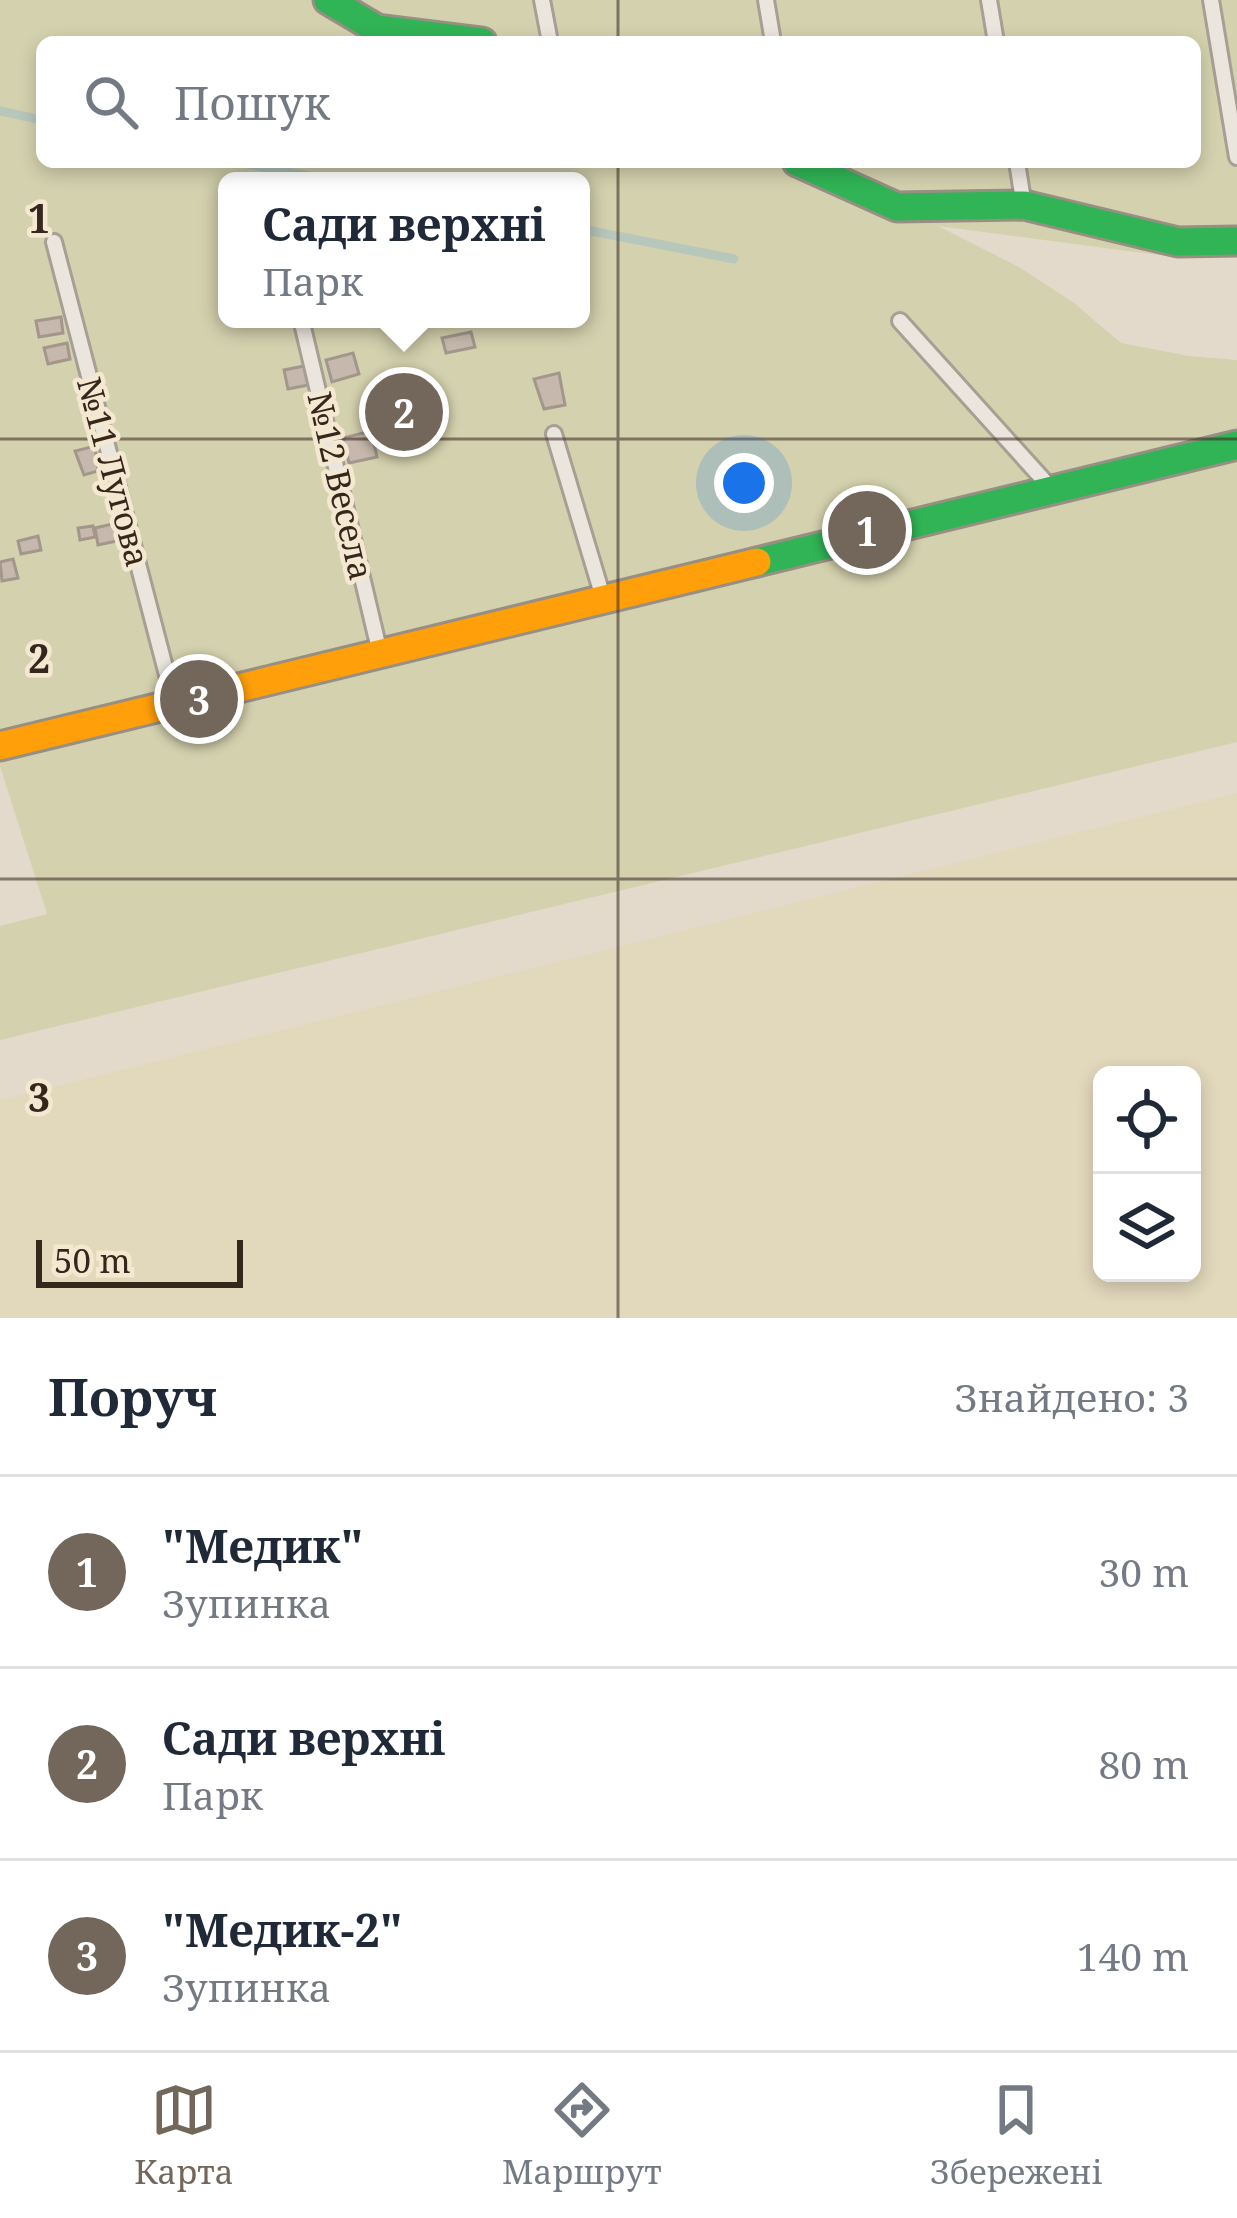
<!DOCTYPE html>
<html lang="uk">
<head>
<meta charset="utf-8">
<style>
	:root { --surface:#fff; --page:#f2f2f3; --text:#1f2937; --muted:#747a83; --line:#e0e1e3; --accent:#73665a }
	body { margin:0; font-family:"Noto Serif",serif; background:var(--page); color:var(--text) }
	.controls { position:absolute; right:36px; bottom:36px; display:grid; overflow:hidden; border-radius:18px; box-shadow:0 6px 18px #0003 }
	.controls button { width:108px; height:108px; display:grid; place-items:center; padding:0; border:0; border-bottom:3px solid var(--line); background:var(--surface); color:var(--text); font:60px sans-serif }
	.scale { position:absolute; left:36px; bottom:30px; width:207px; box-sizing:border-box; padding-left:12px; border:6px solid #36271d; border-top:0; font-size:33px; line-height:42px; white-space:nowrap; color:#36271d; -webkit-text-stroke:9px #f4e8d0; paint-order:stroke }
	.you { position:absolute; left:744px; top:483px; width:42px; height:42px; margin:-30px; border:9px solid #fff; border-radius:50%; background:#1a73e8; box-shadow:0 0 0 18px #1a73e833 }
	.badge { display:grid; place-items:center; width:78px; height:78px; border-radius:50%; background:var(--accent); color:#fff; font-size:39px; font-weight:700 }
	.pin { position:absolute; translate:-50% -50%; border:6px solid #fff; box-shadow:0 3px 12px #0006 }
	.popup { position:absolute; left:218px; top:172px; width:372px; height:156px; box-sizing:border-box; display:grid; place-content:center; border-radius:18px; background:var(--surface); filter:drop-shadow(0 3px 9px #0005); font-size:39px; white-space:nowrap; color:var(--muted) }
	.popup b { font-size:45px; color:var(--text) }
	.popup::after { content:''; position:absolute; left:50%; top:100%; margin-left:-24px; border:24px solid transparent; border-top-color:var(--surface) }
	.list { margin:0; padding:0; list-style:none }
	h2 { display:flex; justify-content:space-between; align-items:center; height:156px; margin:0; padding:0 48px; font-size:51px }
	h2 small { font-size:39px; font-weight:400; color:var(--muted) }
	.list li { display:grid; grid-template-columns:78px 1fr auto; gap:36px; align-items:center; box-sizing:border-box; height:192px; padding:0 48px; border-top:3px solid var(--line) }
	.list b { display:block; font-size:45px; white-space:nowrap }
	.list p { margin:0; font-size:39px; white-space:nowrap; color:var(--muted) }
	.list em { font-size:39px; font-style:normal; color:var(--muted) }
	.icon { flex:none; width:66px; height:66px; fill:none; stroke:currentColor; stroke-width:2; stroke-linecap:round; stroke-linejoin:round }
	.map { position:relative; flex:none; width:1237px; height:1318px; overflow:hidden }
	.search { position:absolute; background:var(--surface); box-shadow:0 6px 18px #0003; left:36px; right:36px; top:36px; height:132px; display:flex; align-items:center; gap:30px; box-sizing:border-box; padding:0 42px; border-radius:18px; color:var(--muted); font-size:45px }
	.sheet { height:732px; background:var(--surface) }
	nav { display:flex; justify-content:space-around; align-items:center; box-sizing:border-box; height:168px; border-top:3px solid var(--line); background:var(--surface); font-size:33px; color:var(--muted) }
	nav a { display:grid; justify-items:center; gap:6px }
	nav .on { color:var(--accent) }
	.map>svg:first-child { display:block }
	.farmland { fill:#e2d8bc; fill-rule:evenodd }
	.green { fill:#d4d1ae; fill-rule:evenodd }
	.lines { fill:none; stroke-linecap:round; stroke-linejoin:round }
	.stream { stroke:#b7c7bc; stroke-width:9 }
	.building { fill:#c6b8ac; stroke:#a3968b; stroke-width:3 }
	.lane-casing { stroke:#a89f94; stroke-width:20 }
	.fast-casing { stroke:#978f84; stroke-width:33 }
	.slow-casing { stroke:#978f84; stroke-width:33 }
	.lane { stroke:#ebe6dd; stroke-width:14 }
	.fast { stroke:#30b455; stroke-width:27 }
	.slow { stroke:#ff9f0a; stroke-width:27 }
	.grid { fill:none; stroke:#36271d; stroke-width:3; stroke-opacity:0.55 }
	.labels { text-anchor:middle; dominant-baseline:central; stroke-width:9; stroke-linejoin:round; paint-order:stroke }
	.street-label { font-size:33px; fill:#36271d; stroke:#f4e8d0 }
	.grid-label { font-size:39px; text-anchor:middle; font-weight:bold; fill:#36271d; stroke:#f4e8d0; stroke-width:9; stroke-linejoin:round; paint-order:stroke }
</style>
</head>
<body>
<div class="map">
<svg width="1237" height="1318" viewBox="0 0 1237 1318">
	<rect width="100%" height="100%" fill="#e3dacb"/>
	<path class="farmland" d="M1237,793V1318H0V1100ZM1102,1075H1192V1273H1102Z"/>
	<path class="green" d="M0,0H1237V255L1181,258L938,226L1019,267L1074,303L1121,343L1189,356L1237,360V742L0,1040V926L47,914L0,766ZM42,42H1195V162H42ZM227,181H581V319H227Z"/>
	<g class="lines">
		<g class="stream">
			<path d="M0,111L42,120"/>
			<path d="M237,162L334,181"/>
			<path d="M581,229L734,259"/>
		</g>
	</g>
	<g class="building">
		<path d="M61,317L63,333L39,337L36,321Z"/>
		<path d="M471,332L475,347L446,353L442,338Z"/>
		<path d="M67,343L70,359L48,364L44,348Z"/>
		<path d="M353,353L359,374L332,382L326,360Z"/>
		<path d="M304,366L308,385L288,389L284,370Z"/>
		<path d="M559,373L565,405L544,409L534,379Z"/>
		<path d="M371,431L377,457L349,463L343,438Z"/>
		<path d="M95,446L98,471L84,475L75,451Z"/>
		<path d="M117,523L121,540L98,545L95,528Z"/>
		<path d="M93,526L95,537L80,540L78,528Z"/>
		<path d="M38,536L41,550L21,554L18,541Z"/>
		<path d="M13,559L18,578L2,581L0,562Z"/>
	</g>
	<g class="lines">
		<g class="lane-casing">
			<g id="lane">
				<path d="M542,0L550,42"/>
				<path d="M766,0L773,42"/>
				<path d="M989,0L996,42"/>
				<path d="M1211,0L1237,157"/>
				<path d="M1017,162L1023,200"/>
				<path d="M54,242L173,698"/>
				<path d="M301,319L379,649"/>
				<path d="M900,321L1049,486"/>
				<path d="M554,434L602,594"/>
			</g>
		</g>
		<g class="fast-casing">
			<g id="fast">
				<path d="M328,0L377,29L482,42"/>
				<path d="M797,162L897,207L1024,205L1178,242L1237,241"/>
				<path d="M757,562L1237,445"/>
			</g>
		</g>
		<g class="slow-casing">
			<path id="slow" d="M0,746L757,562"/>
		</g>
		<use href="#lane" class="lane"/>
		<use href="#fast" class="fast"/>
		<use href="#slow" class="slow"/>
	</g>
	<path class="grid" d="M618,0V42M618,162V1318M0,439H1237M0,879H1237"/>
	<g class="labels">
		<g class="street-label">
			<text transform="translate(114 472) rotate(75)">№11 Лугова</text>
			<text transform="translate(341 486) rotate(77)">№12 Весела</text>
		</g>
	</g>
	<g class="grid-label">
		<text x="39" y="233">1</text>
		<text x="39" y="673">2</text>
		<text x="39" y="1112">3</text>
	</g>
</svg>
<div class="controls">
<button><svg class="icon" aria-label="locate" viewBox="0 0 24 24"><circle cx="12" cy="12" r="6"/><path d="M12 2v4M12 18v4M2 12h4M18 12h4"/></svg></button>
<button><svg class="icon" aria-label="layers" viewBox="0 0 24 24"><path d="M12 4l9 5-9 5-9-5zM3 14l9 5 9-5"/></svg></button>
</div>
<div class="scale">50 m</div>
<div class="you"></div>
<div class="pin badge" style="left:867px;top:530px">1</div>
<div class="pin badge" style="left:404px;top:412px">2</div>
<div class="popup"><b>Сади верхні</b>Парк</div>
<div class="pin badge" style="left:199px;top:699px">3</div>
<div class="search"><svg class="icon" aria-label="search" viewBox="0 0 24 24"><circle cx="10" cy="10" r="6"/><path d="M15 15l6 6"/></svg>Пошук</div>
</div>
<section class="sheet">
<h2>Поруч<small>Знайдено: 3</small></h2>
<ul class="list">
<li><span class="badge">1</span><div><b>&quot;Медик&quot;</b><p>Зупинка</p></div><em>30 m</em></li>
<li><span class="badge">2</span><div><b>Сади верхні</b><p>Парк</p></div><em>80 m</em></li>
<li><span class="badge">3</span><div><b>&quot;Медик-2&quot;</b><p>Зупинка</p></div><em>140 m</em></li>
</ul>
</section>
<nav>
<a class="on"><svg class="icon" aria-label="map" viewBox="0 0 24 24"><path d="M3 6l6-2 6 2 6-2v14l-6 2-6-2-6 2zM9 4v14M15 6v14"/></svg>Карта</a>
<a><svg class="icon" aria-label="directions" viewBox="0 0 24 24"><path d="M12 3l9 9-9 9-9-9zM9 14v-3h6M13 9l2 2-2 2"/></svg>Маршрут</a>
<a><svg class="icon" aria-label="saved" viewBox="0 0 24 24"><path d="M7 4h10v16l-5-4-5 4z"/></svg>Збережені</a>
</nav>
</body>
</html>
